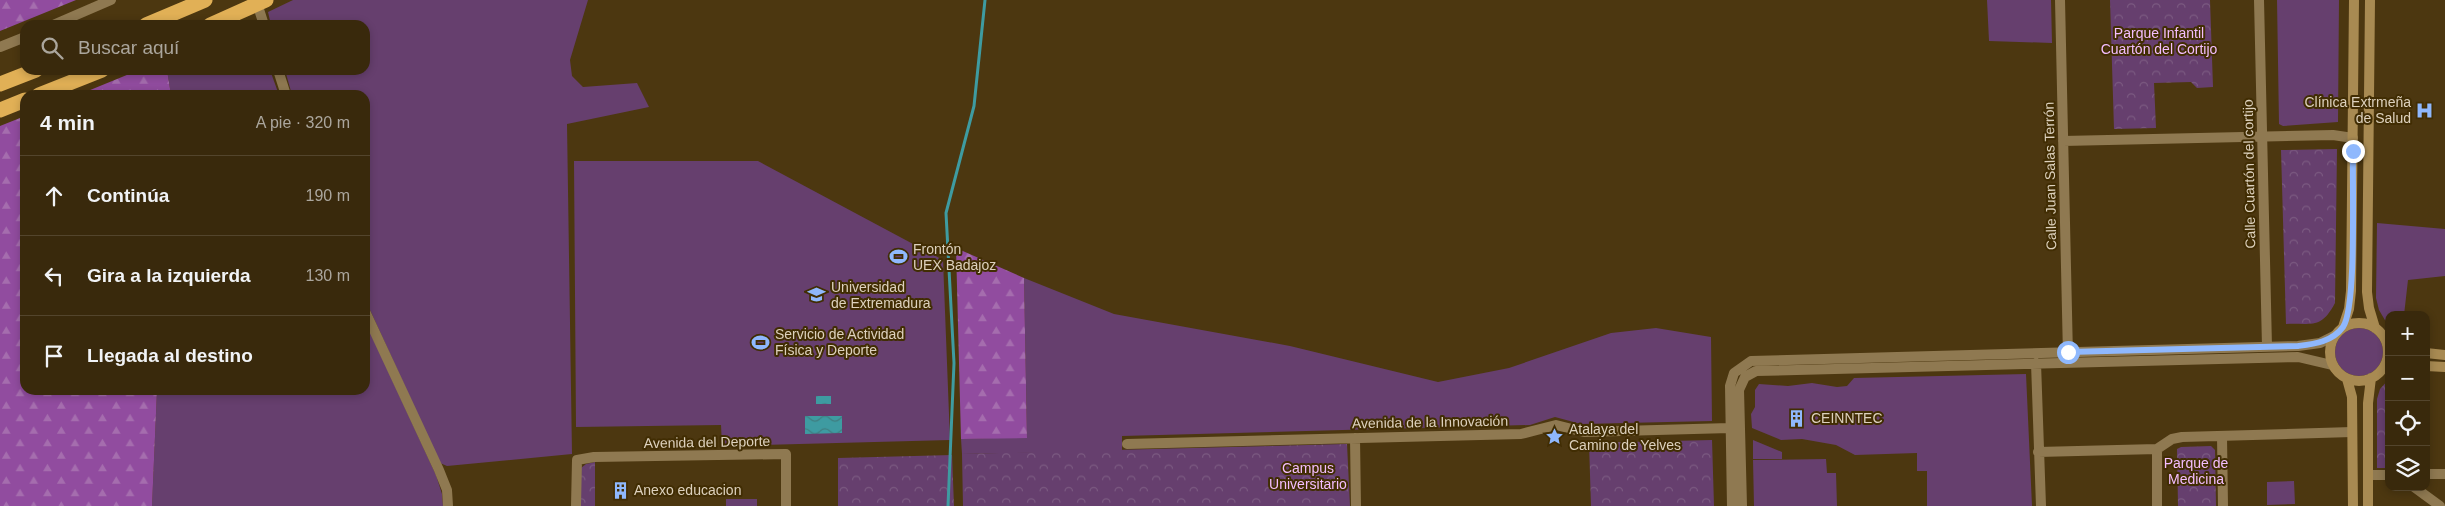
<!DOCTYPE html>
<html lang="es">
<head>
<meta charset="utf-8">
<style>
  :root { --surface:#39290c; --page:#403115; --text:#f1f3f6; --muted:#aba69d; --line:#53452d }
  body { margin:0; font-family:Helvetica,sans-serif; background:var(--page); color:var(--text) }
  .controls { position:absolute; right:15px; bottom:15px; display:grid; overflow:hidden; border-radius:10px; box-shadow:0 2px 8px #0003 }
  .controls button { width:45px; height:45px; display:grid; place-items:center; padding:0; border:0; border-bottom:1px solid var(--line); background:var(--surface); color:var(--text); font:25px sans-serif }
  .stop { position:absolute; width:15px; height:15px; margin:-11px; border:4px solid #8fb8fd; border-radius:50%; background:#fff }
  .stop.end { background:#8fb8fd; border-color:#fff; box-shadow:0 1px 5px #0008 }
  .list { margin:0; padding:0; list-style:none }
  h2 { display:flex; justify-content:space-between; align-items:center; height:65px; margin:0; padding:0 20px; font-size:21px }
  h2 small { font-size:16px; font-weight:400; color:var(--muted) }
  .list li { display:grid; grid-template-columns:32px 1fr auto; gap:15px; align-items:center; box-sizing:border-box; height:80px; padding:0 20px; border-top:1px solid var(--line) }
  .list b { display:block; font-size:19px; white-space:nowrap }
  .list em { font-size:16px; font-style:normal; color:var(--muted) }
  .icon { flex:none; width:28px; height:28px; fill:none; stroke:currentColor; stroke-width:2; stroke-linecap:round; stroke-linejoin:round }
  .map { position:relative; flex:none; width:2445px; height:506px; overflow:hidden }
  .search { position:absolute; background:var(--surface); box-shadow:0 2px 8px #0003; left:20px; top:20px; width:350px; height:55px; display:flex; align-items:center; gap:12px; box-sizing:border-box; padding:0 18px; border-radius:15px; color:var(--muted); font-size:19px }
  .panel { position:absolute; background:var(--surface); box-shadow:0 2px 8px #0003; left:20px; top:90px; width:350px; height:305px; border-radius:15px }
  .map>svg:first-child { display:block }
  .green { fill:#663f6e }
  .forest { fill:url(#forest-firs) }
  .park { fill:url(#park-crowns) }
  .water { fill:url(#water-waves) }
  .lines { fill:none; stroke-linecap:round; stroke-linejoin:round }
  .stream { stroke:#3e9ba1; stroke-width:3 }
  .street { stroke:#8f7951; stroke-width:10 }
  .secondary { stroke:#a88a52; stroke-width:10 }
  .highway { stroke:#e1b056; stroke-width:15 }
  .route { stroke:#8fb8fd; stroke-width:6 }
  .labels { text-anchor:middle; dominant-baseline:central; stroke-width:4; stroke-linejoin:round; paint-order:stroke }
  .park-label { font-size:14px; fill:#f4beff; stroke:#412d03 }
  .poi-label { font-size:14px; fill:#ddd1bd; stroke:#412d03; text-anchor:start }
  .street-label { font-size:14px; fill:#ddd1bd; stroke:#412d03 }
</style>
</head>
<body>
<div class="map">
<svg width="2445" height="506" viewBox="0 0 2445 506">
  <defs>
    <pattern id="forest-firs" width="22" height="20" patternUnits="userSpaceOnUse" patternTransform="scale(1.25)"><rect width="22" height="20" fill="#914c9f"/><path d="M5 1l3.5 6h-7zM16 11l3.5 6h-7z" fill="#a56dae"/></pattern>
    <pattern id="park-crowns" width="20" height="18" patternUnits="userSpaceOnUse" patternTransform="scale(1.25)"><rect width="20" height="18" fill="#663f6e"/><path d="M2 6a3 3 0 1 1 6 0M12 15a3 3 0 1 1 6 0" fill="none" stroke="#7b5a81"/></pattern>
    <pattern id="water-waves" width="16" height="10" patternUnits="userSpaceOnUse" patternTransform="scale(1.25)"><rect width="16" height="10" fill="#3e9ba1"/><path d="M0 5q4-4 8 0t8 0" fill="none" stroke="#3f7f82"/></pattern>
  </defs>
  <rect width="100%" height="100%" fill="#4c3710"/>
  <path class="green" d="M293,0h295l-18,60 2,16 11,11 54,-4 12,24 -82,17 5,330 -125,12 -7,-3 -75,-164v-204h-73l-7,-25h80v-45h-94l-3,-13z
    M1987,0h64l1,43 -63,-2z
    M2277,0h62l-1,122 -55,4 -4,-2z
    M167,70h103l9,25h-108z
    M574,161h184l185,99 7,180 -228,6 -1,-21 -145,2z
    M2377,223l68,6v47l-37,4 -4,35h-15v12l-10,-17 -3,-12z
    M1024,278l90,36 176,32 148,36 71,-14 102,-35 45,-5 55,9 1,84 -131,3 -26,-7 -25,8 -408,11v15l-160,3 -1,-15 66,-2z
    M365,321l71,154 6,19 1,12h-291l5,-116h208z
    M2335 352a24 24 0 1 1 48 0a24 24 0 1 1-48 0Z
    M2026,374l6,132h-105v-35h-10v-18l-62,2 -19,-10 -34,-6 -21,1 -29,-12 -1,-14 4,-7v-17l4,-6 29,2 24,-3 25,4 10,-1 7,-8z
    M1753,440l29,12v7h-29z
    M1826,459l1,14h9l1,33h-83l-1,-46z
    M2294,481l1,23 -28,1v-23z
    M726,499h31v7h-31z"/>
  <path class="forest" d="M0,0h76l-76,31z
    M139,70h28l4,25h-93z
    M25,116v274h132l-5,116h-152v-380z
    M956,248l68,30 3,160 -66,1z"/>
  <path class="park" d="M2110,0h100l3,87 -16,1 -6,-6 -37,1 2,45 -42,1z
    M2337,149l-2,154c-14,26 -22,20 -49,21l-5,-174z
    M2389,379v89h-12v-69l3,-10z
    M1712,440l2,66h-123l-2,-63z
    M1347,444l3,62h-387l-1,-52z
    M2211,446l4,4 1,56h-38l-1,-57 4,-2z
    M952,455l2,51h-116v-48z
    M595,462v44h-15l1,-38 5,-4z"/>
  <path class="water" d="M816,396h15v8h-15z
    M805,416h37v17l-37,1z"/>
  <g class="lines">
    <path class="stream" d="M948,506l6,-143 -8,-150 28,-107 11,-106"/>
    <path class="street" d="M256,0l8,25
      M2060,0l8,356
      M2259,0l8,347
      M53,25l58,-25
      M0,47l25,-10
      M278,70l8,25
      M2063,141l270,-6 20,3
      M365,311l74,159 8,20 1,16
      M2036,363l5,143
      M2222,436l1,70
      M1355,438l1,68
      M1127,444l394,-10 35,-9 28,7 146,-4
      M2157,449v57
      M2038,452l119,-3 15,-10 10,-2 170,-5
      M2426,474h19
      M2368,475h21
      M2414,487l26,19
      M576,506l1,-46 17,-3 192,-3v52
      M1732,506l-2,-120 4,-13 17,-12 547,-15 22,-3 14,-7
      M1742,506l-3,-116 6,-13 11,-6 542,-14 34,8"/>
    <path class="secondary" d="M2370,0l-3,292 2,16 6,20
      M2330 352a29 29 0 1 1 58 0a29 29 0 1 1-58 0Z
      M2343,327l6,-18 2,-18 3,-291
      M2426,353l19,2
      M2426,366l19,1
      M2347,379l5,18 1,109
      M2368,506v-103l3,-25"/>
    <path class="highway" d="M146,25l59,-25
      M210,25l56,-25
      M0,84l36,-14
      M39,95l63,-25
      M0,110l25,-10"/>
  </g>
  <g class="lines">
    <path class="route" d="M2068,352l230,-6c16,-2 34,-4 45,-19 14,-20 9,-145 10,-176"/>
  </g>
  <defs>
    <symbol id="hospital-bare" viewBox="-9 -9 18 18"><path d="M-5-5h3v3.5h4V-5h3V5h-3V1.5h-4V5h-3Z" fill="#8fb8fd" stroke="#412d03" stroke-width="2.5" paint-order="stroke"/></symbol>
    <symbol id="stadium-bare" viewBox="-9 -9 18 18"><path d="M0-5a6.5 5 0 1 0 0 10a6.5 5 0 1 0 0-10ZM-3.5-1.8h7v3.6h-7Z" fill="#8fb8fd" stroke="#412d03" stroke-width="2.5" paint-order="stroke"/></symbol>
    <symbol id="university-bare" viewBox="-9 -9 18 18"><path d="M0-5L7-2L0 1L-7-2ZM-4 1L0 2.5L4 1V4Q0 6-4 4Z" fill="#8fb8fd" stroke="#412d03" stroke-width="2.5" paint-order="stroke"/></symbol>
    <symbol id="building-bare" viewBox="-9 -9 18 18"><path d="M-4-6H4V6H1V3H-1V6H-4ZM-2.5-4.3h1.7v1.8h-1.7ZM.8-4.3h1.7v1.8H.8ZM-2.5-1h1.7V.8h-1.7ZM.8-1h1.7V.8H.8Z" fill="#8fb8fd" stroke="#412d03" stroke-width="2.5" paint-order="stroke"/></symbol>
    <symbol id="sight-bare" viewBox="-9 -9 18 18"><path d="M0-6L1.8-2.2L6-1.7L2.9 1.2L3.7 5.4L0 3.3L-3.7 5.4L-2.9 1.2L-6-1.7L-1.8-2.2Z" fill="#8fb8fd" stroke="#412d03" stroke-width="2.5" paint-order="stroke"/></symbol>
  </defs>
  <g fill-rule="evenodd">
    <use href="#hospital-bare" x="2412" y="98" width="25" height="25"/>
    <use href="#stadium-bare" x="886" y="244" width="25" height="25"/>
    <use href="#university-bare" x="804" y="282" width="25" height="25"/>
    <use href="#stadium-bare" x="748" y="330" width="25" height="25"/>
    <use href="#building-bare" x="1784" y="406" width="25" height="25"/>
    <use href="#sight-bare" x="1542" y="424" width="25" height="25"/>
    <use href="#building-bare" x="608" y="478" width="25" height="25"/>
  </g>
  <g class="labels">
    <g class="park-label">
      <text x="2159" y="33">Parque Infantil<tspan x="2159" dy="16">Cuartón del Cortijo</tspan></text>
      <text x="2196" y="463">Parque de<tspan x="2196" dy="16">Medicina</tspan></text>
      <text x="1308" y="468">Campus<tspan x="1308" dy="16">Universitario</tspan></text>
    </g>
    <g class="poi-label">
      <text x="2411" y="102" text-anchor="end">Clínica Extrmeña<tspan x="2411" dy="16">de Salud</tspan></text>
      <text x="913" y="249">Frontón<tspan x="913" dy="16">UEX Badajoz</tspan></text>
      <text x="831" y="287">Universidad<tspan x="831" dy="16">de Extremadura</tspan></text>
      <text x="775" y="334">Servicio de Actividad<tspan x="775" dy="16">Física y Deporte</tspan></text>
      <text x="1811" y="418">CEINNTEC</text>
      <text x="1569" y="429">Atalaya del<tspan x="1569" dy="16">Camino de Yelves</tspan></text>
      <text x="634" y="490">Anexo educacion</text>
    </g>
    <g class="street-label">
      <text transform="translate(2249 174) rotate(-91)">Calle Cuartón del cortijo</text>
      <text transform="translate(2050 176) rotate(-91)">Calle Juan Salas Terrón</text>
      <text transform="translate(1430 422) rotate(-1)">Avenida de la Innovación</text>
      <text transform="translate(707 442) rotate(-1)">Avenida del Deporte</text>
    </g>
  </g>
</svg>
<div class="controls">
<button>+</button>
<button>−</button>
<button><svg class="icon" aria-label="locate" viewBox="0 0 24 24"><circle cx="12" cy="12" r="6"/><path d="M12 2v4M12 18v4M2 12h4M18 12h4"/></svg></button>
<button><svg class="icon" aria-label="layers" viewBox="0 0 24 24"><path d="M12 4l9 5-9 5-9-5zM3 14l9 5 9-5"/></svg></button>
</div>
<div class="stop" style="left:2068px;top:352px"></div>
<div class="stop end" style="left:2353px;top:151px"></div>
<div class="search"><svg class="icon" aria-label="search" viewBox="0 0 24 24"><circle cx="10" cy="10" r="6"/><path d="M15 15l6 6"/></svg>Buscar aquí</div>
<section class="panel">
<h2>4 min<small>A pie · 320 m</small></h2>
<ul class="list">
<li><svg class="icon" aria-label="ahead" viewBox="0 0 24 24"><path d="M12 20V5M6 11l6-6 6 6"/></svg><div><b>Continúa</b></div><em>190 m</em></li>
<li><svg class="icon" aria-label="left" viewBox="0 0 24 24"><path d="M17 20v-9H6M10 6l-5 5 5 5"/></svg><div><b>Gira a la izquierda</b></div><em>130 m</em></li>
<li><svg class="icon" aria-label="arrive" viewBox="0 0 24 24"><path d="M6 21V4h12l-3 4 3 4H6"/></svg><div><b>Llegada al destino</b></div></li>
</ul>
</section>
</div>
</body>
</html>
